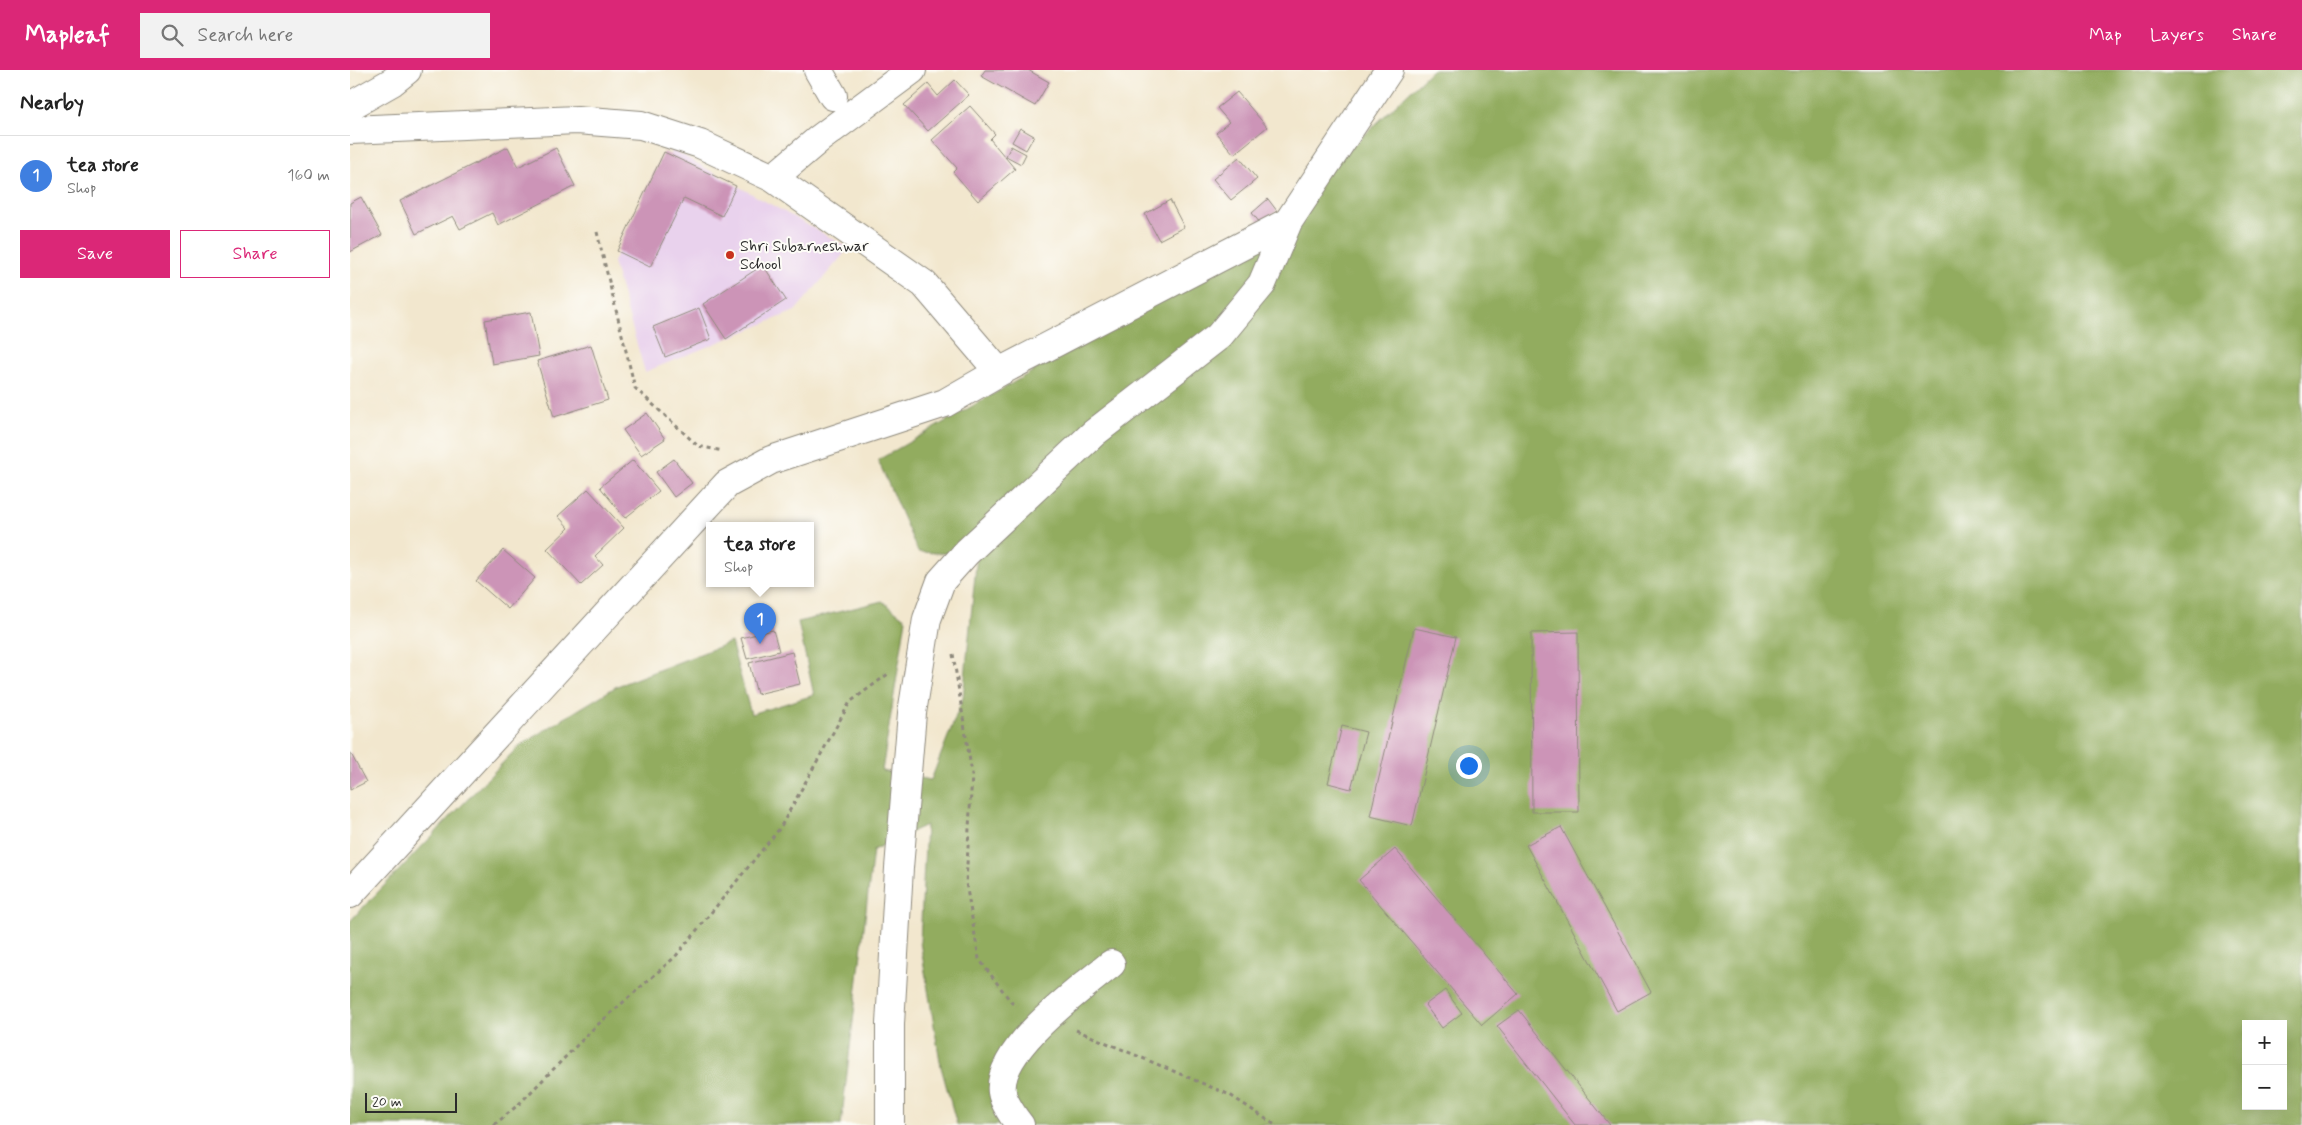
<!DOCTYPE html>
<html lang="en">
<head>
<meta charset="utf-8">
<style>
  :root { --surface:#fff; --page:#f2f2f2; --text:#222; --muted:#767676; --line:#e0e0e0; --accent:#db2777 }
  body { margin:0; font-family:Mynerve,sans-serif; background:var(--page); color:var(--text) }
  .controls { position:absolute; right:15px; bottom:15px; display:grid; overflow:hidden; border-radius:0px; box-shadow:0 5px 20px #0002 }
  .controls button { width:45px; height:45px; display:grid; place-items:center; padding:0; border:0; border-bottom:1px solid var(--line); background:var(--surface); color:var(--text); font:25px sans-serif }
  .scale { position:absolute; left:15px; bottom:12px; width:92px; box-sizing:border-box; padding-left:5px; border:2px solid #2b2b2b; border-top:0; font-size:14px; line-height:18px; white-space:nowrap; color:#2b2b2b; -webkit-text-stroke:4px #fdfcf7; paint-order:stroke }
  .you { position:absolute; left:1118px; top:695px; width:18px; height:18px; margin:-12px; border:4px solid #fff; border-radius:50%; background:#1a73e8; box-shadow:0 0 0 8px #1a73e833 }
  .badge { display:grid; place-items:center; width:32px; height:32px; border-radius:50%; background:var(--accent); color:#fff; font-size:16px; font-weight:700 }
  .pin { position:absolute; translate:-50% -41px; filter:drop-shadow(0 1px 2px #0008) }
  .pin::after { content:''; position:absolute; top:26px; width:18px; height:15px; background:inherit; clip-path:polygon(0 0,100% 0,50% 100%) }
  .popup { position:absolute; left:356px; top:452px; width:108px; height:65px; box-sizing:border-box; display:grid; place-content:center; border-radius:0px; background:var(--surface); filter:drop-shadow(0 1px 4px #0005); font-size:16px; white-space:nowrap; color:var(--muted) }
  .popup b { font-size:19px; color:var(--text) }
  .popup::after { content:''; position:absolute; left:50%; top:100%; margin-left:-10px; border:10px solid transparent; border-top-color:var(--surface) }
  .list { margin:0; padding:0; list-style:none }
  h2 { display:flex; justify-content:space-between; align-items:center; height:65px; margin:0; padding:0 20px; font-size:21px }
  h2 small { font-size:16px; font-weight:400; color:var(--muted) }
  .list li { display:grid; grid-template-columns:32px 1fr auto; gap:15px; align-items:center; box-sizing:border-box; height:80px; padding:0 20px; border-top:1px solid var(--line) }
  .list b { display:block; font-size:19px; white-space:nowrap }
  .list p { margin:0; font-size:16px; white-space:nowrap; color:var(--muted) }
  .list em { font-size:16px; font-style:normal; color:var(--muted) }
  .actions { display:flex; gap:10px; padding:15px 20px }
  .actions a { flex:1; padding:11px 0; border:1px solid var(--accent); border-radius:0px; text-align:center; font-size:18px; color:var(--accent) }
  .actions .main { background:var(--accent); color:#fff }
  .icon { flex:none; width:28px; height:28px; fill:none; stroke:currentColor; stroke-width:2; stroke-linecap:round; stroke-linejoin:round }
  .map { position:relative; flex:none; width:1952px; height:1055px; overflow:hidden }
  header { display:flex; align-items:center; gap:30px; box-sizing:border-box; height:70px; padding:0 25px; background:var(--accent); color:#fff }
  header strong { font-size:24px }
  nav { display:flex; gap:28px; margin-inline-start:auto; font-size:18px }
  .search { width:350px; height:45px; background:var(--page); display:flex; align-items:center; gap:12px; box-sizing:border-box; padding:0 18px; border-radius:0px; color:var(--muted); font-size:19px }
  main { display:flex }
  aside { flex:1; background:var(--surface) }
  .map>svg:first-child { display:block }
  .built { fill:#e9d2ed }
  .forest { fill:#92ac5e; stroke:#5e6c44; fill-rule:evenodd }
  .building { fill:#cc94b7 }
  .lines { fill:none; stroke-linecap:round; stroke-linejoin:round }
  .minor-casing { stroke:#8e897c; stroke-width:30 }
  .path { stroke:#8e897c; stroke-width:3; stroke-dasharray:4 4; stroke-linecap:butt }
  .minor { stroke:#fff; stroke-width:28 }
  .poi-dot { fill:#c8321e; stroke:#fdfcf7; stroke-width:2 }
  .labels { text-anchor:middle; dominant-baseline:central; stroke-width:4; stroke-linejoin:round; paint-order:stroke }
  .poi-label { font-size:16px; fill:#2b2b2b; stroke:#fdfcf7; text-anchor:start }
</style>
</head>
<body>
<header>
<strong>Mapleaf</strong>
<div class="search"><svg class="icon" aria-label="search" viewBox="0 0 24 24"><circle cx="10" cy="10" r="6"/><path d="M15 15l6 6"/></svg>Search here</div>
<nav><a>Map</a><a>Layers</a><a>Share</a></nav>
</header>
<main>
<aside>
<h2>Nearby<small></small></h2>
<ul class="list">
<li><span class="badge" style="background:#3f7fe0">1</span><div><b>tea store</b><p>Shop</p></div><em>160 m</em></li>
</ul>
<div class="actions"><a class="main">Save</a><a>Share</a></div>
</aside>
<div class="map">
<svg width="1952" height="1055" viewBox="0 0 1952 1055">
  <rect width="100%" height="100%" fill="#fdfcf7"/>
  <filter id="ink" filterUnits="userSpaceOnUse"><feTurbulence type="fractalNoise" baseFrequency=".02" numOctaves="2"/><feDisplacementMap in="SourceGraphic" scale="10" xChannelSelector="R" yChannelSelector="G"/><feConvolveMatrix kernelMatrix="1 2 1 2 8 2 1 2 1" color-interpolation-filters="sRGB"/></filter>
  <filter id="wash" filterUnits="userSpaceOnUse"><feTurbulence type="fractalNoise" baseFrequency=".0096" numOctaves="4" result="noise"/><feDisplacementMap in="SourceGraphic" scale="20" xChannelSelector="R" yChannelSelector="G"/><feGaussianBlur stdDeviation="1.12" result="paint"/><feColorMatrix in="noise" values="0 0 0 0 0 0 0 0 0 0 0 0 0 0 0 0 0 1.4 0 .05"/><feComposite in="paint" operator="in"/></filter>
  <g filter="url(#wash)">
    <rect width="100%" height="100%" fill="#f2e7ce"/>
    <path class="built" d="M323,80l176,98 -54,63 -150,61 -32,-110z"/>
    <path class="forest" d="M1082,0h870v1055h-1345l-16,-58 -21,-125 6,-117 -53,25 -32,275h-491v-204l169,-175 98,-60 114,-44 20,72 63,-19 -16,-73 84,-21 24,18 -24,152 49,9 32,-82 14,-143 -59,-3 -40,-92 367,-210zM1896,954h37v82h-37z"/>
    <g id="blocks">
      <path class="building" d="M635,0h43l21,12 -14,24 -54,-30z
        M605,10l14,15 -41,36 -24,-26 24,-21 10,12z
        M887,22l30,35 -33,27 -18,-21 13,-11 -12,-14z
        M620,36l25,28 -5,5 25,30 -37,32 -25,-29 4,-4 -25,-28z
        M670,58l14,8 -8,14 -14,-8z
        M661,76l15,8 -5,10 -15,-8z
        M158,77l10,20 38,-19 19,38 -77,39 -6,-12 -32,16 -7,-13 -37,18 -16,-33z
        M314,82l72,34 -14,30 -38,-18 -34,69 -33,-16z
        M889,87l18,22 -26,21 -18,-21z
        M11,127l21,38 -32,17v-49z
        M918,129l9,12 -17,12 -8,-10z
        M820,130l14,27 -25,13 -14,-26z
        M413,195l23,35 -60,39 -23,-35z
        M349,238l12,31 -46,18 -12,-30z
        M181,242l8,44 -47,8 -7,-44z
        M241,275l17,55 -54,17 -17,-56z
        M297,343l18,26 -24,16 -18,-25z
        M324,389l18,24 -18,14 -18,-25z
        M283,390l26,31 -34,27 -25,-31z
        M238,419l36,39 -29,28 8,9 -22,20 -34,-36 22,-21 -11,-12z
        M153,480l32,28 -27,31 -32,-28z
        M1064,558l42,9 -44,189 -42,-10z
        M423,560l6,21 -32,8 -6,-21z
        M1228,562l1,180h-47l-1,-179z
        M442,582l8,32 -43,10 -8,-31z
        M992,656l24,6 -15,57 -23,-6z
        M0,682l16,30 -16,8z
        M1211,757l90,165 -34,19 -91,-166z
        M1045,779l123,145 -36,31 -123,-145z
        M1095,920l17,23 -20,15 -17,-23z
        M1169,940l91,115h-35l-78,-99z"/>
    </g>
  </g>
  <g filter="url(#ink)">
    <use href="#blocks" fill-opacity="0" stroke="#8e897c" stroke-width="1"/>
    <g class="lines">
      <defs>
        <path id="minor" d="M468,0l15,26
          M0,36l42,-24 15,-12
          M0,60l227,-10 64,5 59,19 73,34 151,106 75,88 289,-150
          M423,108l46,-39 93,-69
          M0,824l377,-410 44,-24 174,-57 54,-31
          M540,1055v-101l9,-156 13,-155 15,-94 14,-38 26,-29 127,-119 125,-97 43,-52 26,-62 101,-152
          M670,1055c-6,-7 -17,-24 -18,-33 -6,-43 80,-104 109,-128"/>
      </defs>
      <use href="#minor" class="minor-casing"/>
      <path class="path" d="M247,162l38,156 63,58 25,5
        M603,584l19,120 -6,109 13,76 33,44 5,2
        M726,960l154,65 45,30
        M144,1055l25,-21 76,-77 80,-70 105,-129 70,-126 38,-28"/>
      <use href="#minor" class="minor"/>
    </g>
  </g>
  <circle class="poi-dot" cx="380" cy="185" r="5"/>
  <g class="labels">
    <g class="poi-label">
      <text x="390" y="176">Shri Subarneshwar<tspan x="390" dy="18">School</tspan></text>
    </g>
  </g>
</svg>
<div class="controls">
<button>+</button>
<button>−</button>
</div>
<div class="scale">20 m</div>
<div class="you"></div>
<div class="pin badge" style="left:410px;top:574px;background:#3f7fe0">1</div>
<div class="popup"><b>tea store</b>Shop</div>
</div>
</main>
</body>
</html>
